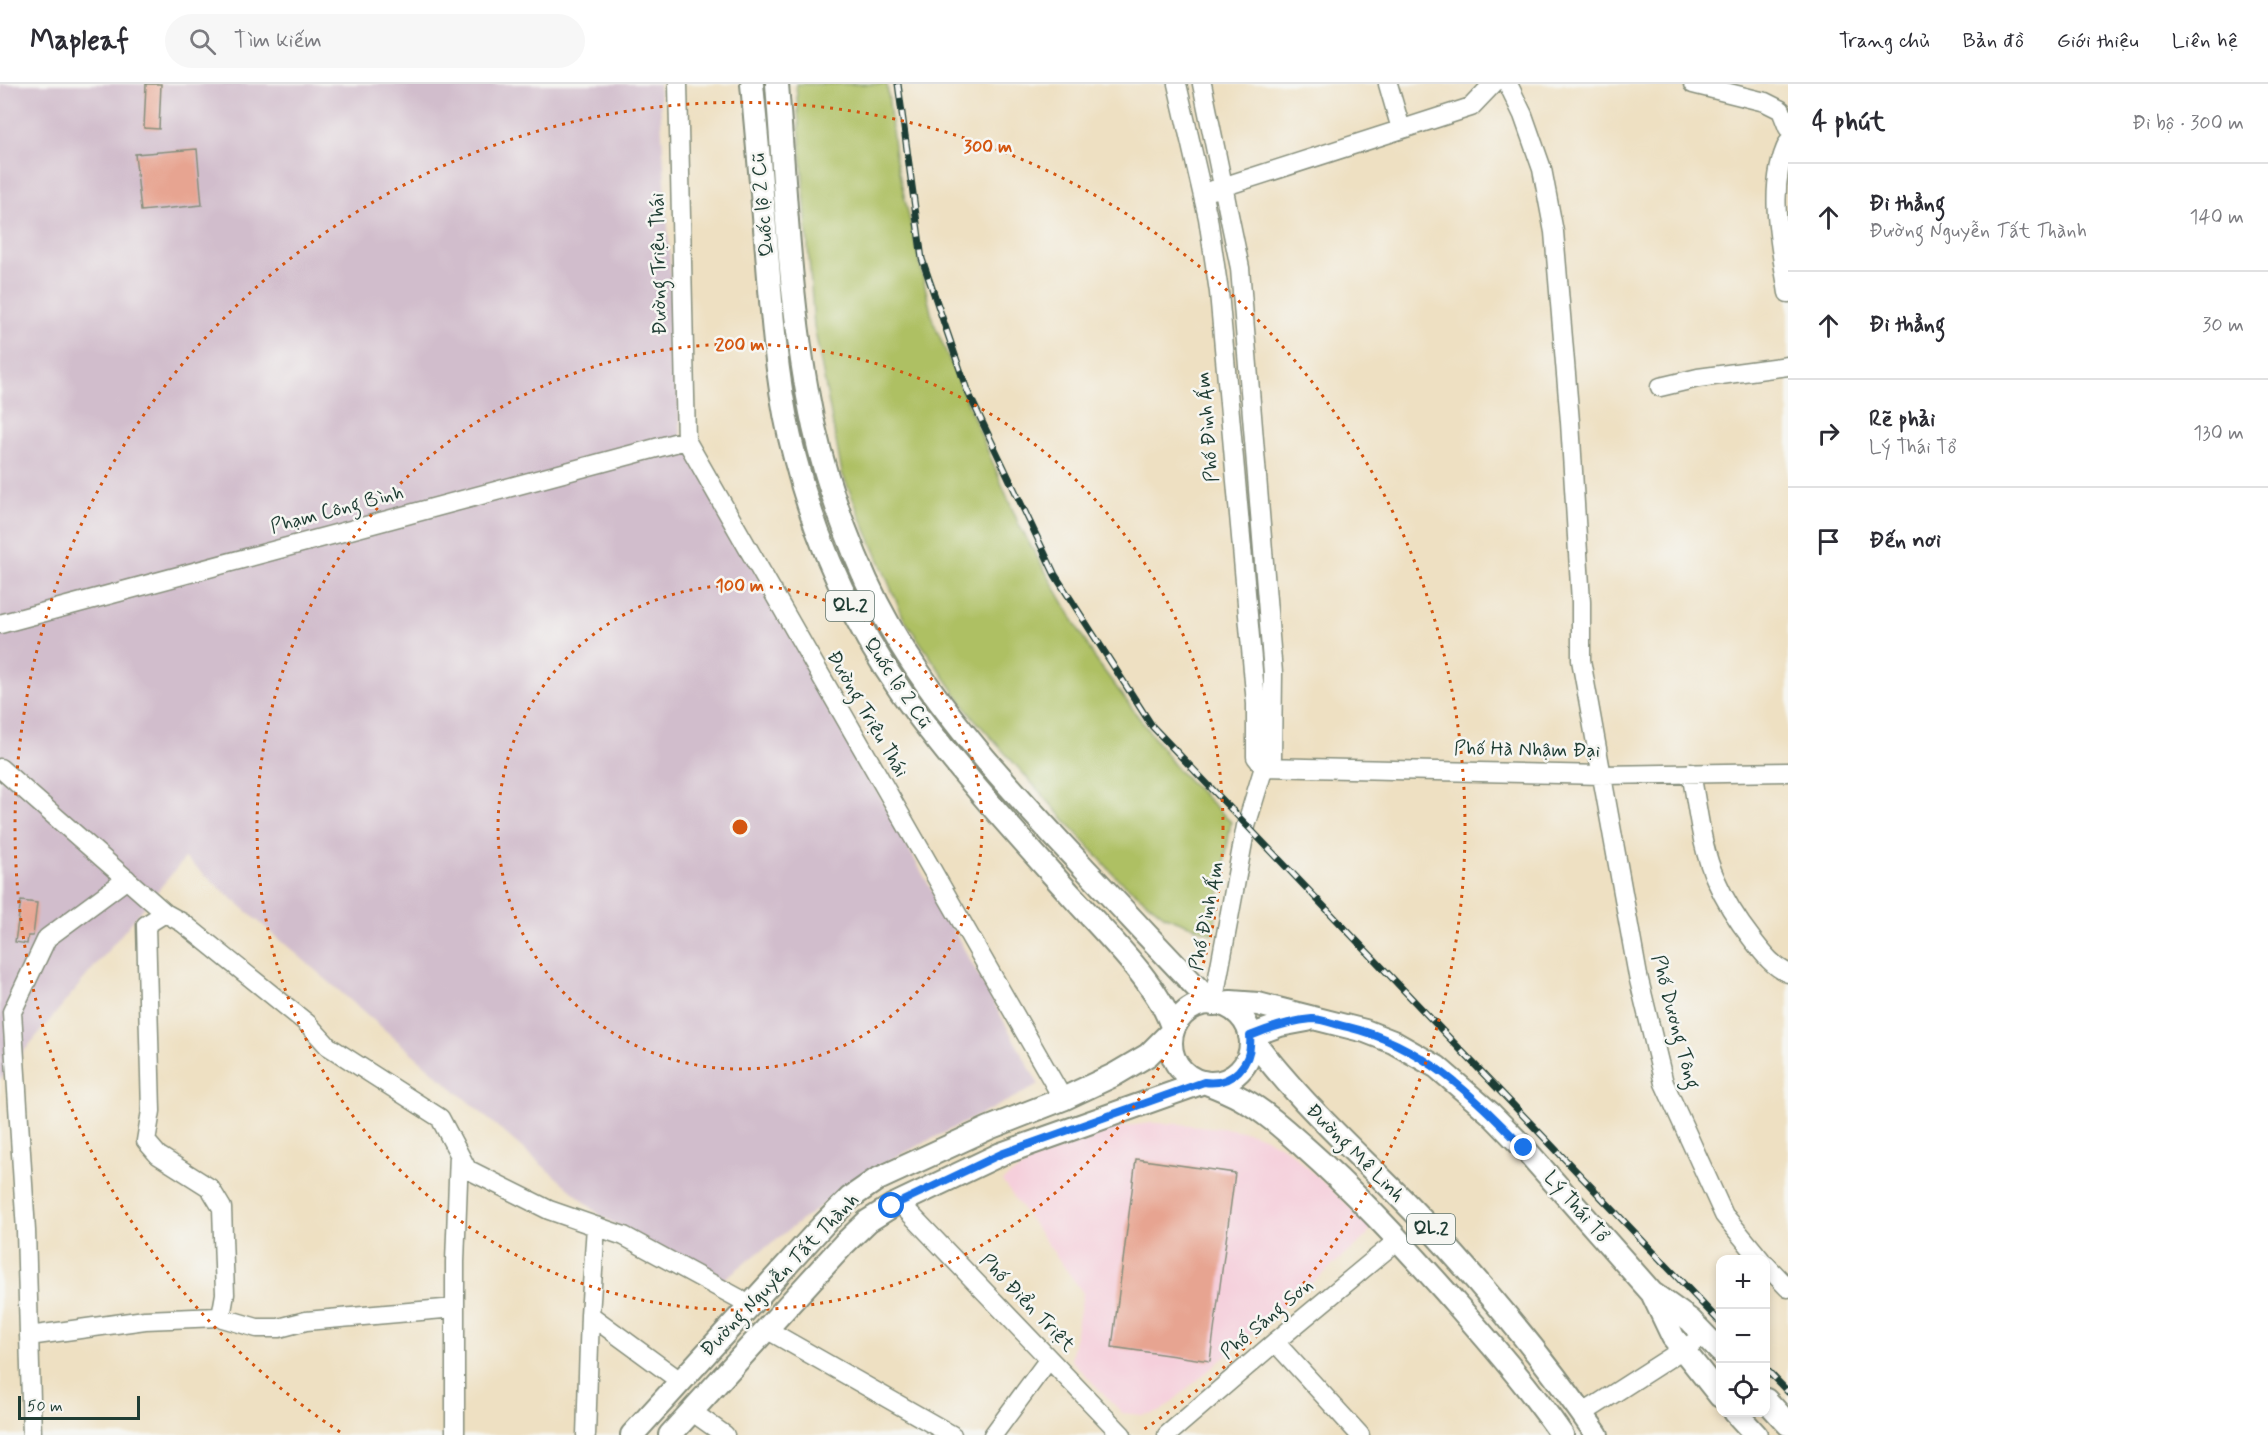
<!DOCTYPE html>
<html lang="vi">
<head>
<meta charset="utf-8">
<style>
  :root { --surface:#fff; --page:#f7f7f7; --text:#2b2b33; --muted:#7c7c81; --line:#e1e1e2 }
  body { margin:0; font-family:Mynerve,sans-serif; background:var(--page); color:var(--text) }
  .controls { position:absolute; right:18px; bottom:18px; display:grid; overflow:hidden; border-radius:12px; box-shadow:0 3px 9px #0003 }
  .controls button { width:54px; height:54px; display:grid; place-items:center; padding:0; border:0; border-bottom:2px solid var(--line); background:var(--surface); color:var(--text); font:30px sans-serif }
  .scale { position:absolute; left:18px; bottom:15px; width:122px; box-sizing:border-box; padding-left:6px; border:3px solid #1f3d34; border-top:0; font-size:16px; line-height:21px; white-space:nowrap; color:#1f3d34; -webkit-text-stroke:4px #f6f6f2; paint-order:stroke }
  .stop { position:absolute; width:18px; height:18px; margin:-14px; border:4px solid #1a73e8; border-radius:50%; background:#fff }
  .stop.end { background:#1a73e8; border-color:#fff; box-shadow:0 2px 6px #0008 }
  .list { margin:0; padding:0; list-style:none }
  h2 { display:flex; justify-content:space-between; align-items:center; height:78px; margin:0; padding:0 24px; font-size:26px }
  h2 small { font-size:20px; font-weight:400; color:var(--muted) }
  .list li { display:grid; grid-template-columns:39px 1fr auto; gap:18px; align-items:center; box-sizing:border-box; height:108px; padding:0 24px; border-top:2px solid var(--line) }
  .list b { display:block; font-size:22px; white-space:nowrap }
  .list p { margin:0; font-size:20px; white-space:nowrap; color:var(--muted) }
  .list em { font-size:20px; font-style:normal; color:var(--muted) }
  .icon { flex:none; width:33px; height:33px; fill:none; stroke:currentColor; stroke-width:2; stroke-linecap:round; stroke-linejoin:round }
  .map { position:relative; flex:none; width:1788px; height:1351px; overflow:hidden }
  header { display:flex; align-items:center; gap:36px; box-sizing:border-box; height:84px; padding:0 30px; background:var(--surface); border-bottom:2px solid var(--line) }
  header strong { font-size:28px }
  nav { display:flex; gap:33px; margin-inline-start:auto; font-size:21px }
  .search { width:420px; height:54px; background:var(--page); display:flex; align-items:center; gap:15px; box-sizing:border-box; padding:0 21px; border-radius:33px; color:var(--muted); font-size:22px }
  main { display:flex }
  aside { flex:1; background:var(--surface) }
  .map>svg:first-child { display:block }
  .built { fill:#f5cfdb }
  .industrial { fill:#d1bdcc }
  .green { fill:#aec063; stroke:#667e4c; stroke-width:1.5 }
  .building { fill:#e7a491 }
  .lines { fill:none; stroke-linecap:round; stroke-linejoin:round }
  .minor-casing { stroke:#868e7b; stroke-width:21 }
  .major-casing { stroke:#868e7b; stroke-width:26 }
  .minor { stroke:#fff; stroke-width:18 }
  .major { stroke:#fff; stroke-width:22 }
  .rail-casing { stroke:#1f3d34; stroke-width:7 }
  .rail { stroke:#f6f6f2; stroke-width:4.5; stroke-dasharray:14; stroke-linecap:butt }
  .route { stroke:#1a73e8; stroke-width:8 }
  .ring { fill:none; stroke:#d45610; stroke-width:3; stroke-dasharray:3 6 }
  .labels { text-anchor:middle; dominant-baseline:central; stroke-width:5; stroke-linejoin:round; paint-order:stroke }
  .shield { fill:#f6f6f2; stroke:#60746d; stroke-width:1.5 }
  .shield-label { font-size:18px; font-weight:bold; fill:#1f3d34 }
  .street-label { font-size:20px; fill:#1f3d34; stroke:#f6f6f2 }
  .centre { fill:#d45610; stroke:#f6f6f2; stroke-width:3 }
  .ring-label { font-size:18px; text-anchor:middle; font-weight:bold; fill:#d45610; stroke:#f6f6f2; stroke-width:5; stroke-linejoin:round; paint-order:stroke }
</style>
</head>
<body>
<header>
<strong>Mapleaf</strong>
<div class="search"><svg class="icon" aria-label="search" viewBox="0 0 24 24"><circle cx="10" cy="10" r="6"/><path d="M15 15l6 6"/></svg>Tìm kiếm</div>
<nav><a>Trang chủ</a><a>Bản đồ</a><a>Giới thiệu</a><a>Liên hệ</a></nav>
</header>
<main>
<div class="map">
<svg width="1788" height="1351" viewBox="0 0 1788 1351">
  <rect width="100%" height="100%" fill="#f6f6f2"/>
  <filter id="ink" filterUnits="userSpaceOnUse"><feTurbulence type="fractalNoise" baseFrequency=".0167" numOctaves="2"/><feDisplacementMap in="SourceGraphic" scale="12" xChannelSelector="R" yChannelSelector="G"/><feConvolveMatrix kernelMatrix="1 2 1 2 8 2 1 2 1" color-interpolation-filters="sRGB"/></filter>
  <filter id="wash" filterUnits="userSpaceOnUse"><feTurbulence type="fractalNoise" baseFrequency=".008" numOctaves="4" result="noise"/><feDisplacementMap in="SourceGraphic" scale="24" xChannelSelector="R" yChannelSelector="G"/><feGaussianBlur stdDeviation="1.35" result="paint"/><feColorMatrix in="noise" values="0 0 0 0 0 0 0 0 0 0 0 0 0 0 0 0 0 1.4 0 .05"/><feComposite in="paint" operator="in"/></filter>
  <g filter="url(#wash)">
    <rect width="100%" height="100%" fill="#eee0c2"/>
    <path class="built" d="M1152,1039l28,1 51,5 22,4 20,8 18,11 80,75 -4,9 -207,176 -18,3 -20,-2 -51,-53 12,-67 -81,-112 30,-20 85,-34z"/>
    <path class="industrial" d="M0,0h659l22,352 358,649 -175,88 -144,109 -119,-66 -416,-358 -185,222z"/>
    <path class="green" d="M796,0h91l8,72 38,165 86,204 77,135 82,110 53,52 -18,112 -48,-18 -48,-38 -147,-164 -66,-95 -62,-146 -28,-147z"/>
    <g id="blocks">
      <path class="building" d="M146,0h15l-2,45 -15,-1z
        M197,65l5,56 -61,6 -6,-57z
        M21,817l16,2 -4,33h-5l-1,8 -12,-2z
        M1136,1075l99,14 -25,188 -98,-14z"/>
    </g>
  </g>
  <g filter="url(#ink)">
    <use href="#blocks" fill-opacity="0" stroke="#868e7b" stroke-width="1.5"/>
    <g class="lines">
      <defs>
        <path id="minor" d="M678,0l8,356 377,659
          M1177,0l31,134 11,74 37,412v53l8,10
          M1202,0l38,184 33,405 -1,84 -8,10 -18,59 -33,178
          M1388,0l13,45
          M1508,0l15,31 19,54 12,63 16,190 11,180v58l57,316 26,107 60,132 37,45
          M1693,0l72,18 16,8 7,18
          M1788,59c-22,44 -7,103 0,150
          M1213,106l258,-83 22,-23
          M1660,303l38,-9 90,-12
          M0,540l686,-184
          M1264,683l338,8 186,-3
          M0,684l165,145
          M1691,689c7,35 10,75 25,107 9,21 22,41 36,59 11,14 20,27 36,34
          M899,1118l223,233
          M1766,1181l22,23
          M590,1231l6,-89
          M219,1233l3,-6 3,-17 -3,-86 -12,-20 -52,-33 -12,-14 5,-30 -5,-186 19,-12 18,10 125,101 20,22 112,72 27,51 82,41 75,26 114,62 11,8
          M766,1245l186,106
          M29,1252l116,-16 74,-3 38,11h22l27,-7 149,-13
          M1275,1258l85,93
          M691,1327l34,24
          M1582,1330l123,-79
          M32,1351l-6,-204 -14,-219 35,-74 80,-59
          M455,1351v-173l4,-108
          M586,1351l4,-120 90,66
          M993,1351l56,-76
          M1167,1351l108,-93 123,-102"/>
        <path id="major" d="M777,0c9,114 13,231 37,343 14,63 43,142 75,198 52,91 125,168 196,244 43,45 84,91 128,135l18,-2 27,2 107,27 28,11 44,25 53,46 34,35 128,145 38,27 30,31
          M1171 959a40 40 0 1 1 80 0a40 40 0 1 1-80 0Z
          M1307,936l-27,5 -30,11c51,70 116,124 174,186 62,67 122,138 173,213
          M1653,1211l20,42 47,59
          M1766,1316l22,24
          M1735,1328l21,23
          M632,1351l192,-211 26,-26 26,-18 113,-52 74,-29 51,-24 34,-20 25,-25c-12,-44 -72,-101 -103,-136 -51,-57 -104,-115 -150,-176 -59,-78 -101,-165 -125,-260 -16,-59 -21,-120 -26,-181 -5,-64 -11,-129 -17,-193
          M670,1351l174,-191 24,-23 24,-15 109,-52 203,-72c13,5 26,10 38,17 22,12 42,30 61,47 51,45 96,94 141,144 41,47 83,94 118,145"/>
      </defs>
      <use href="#minor" class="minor-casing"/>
      <use href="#major" class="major-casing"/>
      <use href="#minor" class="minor"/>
      <use href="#major" class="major"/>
      <defs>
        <path id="rail" d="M898,0l24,175 45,131 88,185 97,151 568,596
          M1766,1285l22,23"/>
      </defs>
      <use href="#rail" class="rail-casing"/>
      <use href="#rail" class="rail"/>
    </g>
  </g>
  <g class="lines" filter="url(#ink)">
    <path class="route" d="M892,1122l109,-52 203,-72c28,4 49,-18 46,-46 19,-8 41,-15 62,-17 11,0 25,6 36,8 75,18 123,67 176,121"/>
  </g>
  <g class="ring">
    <circle cx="740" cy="743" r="242"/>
    <circle cx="740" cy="743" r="483"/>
    <path d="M340 1348A725 725 0 1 1 1140 1348"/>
  </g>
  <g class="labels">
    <g class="shield">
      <rect x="826" y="507" width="48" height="30" rx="4.5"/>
      <rect x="1407" y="1130" width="48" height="30" rx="4.5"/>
    </g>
    <g class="shield-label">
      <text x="850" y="522">QL.2</text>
      <text x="1431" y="1145">QL.2</text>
    </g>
    <g class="street-label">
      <text transform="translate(763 121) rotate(-95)">Quốc lộ 2 Cũ</text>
      <text transform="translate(659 180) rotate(-91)">Đường Triệu Thái</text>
      <text transform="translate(1208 343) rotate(-95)">Phố Đình Ấm</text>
      <text transform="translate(337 426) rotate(-15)">Phạm Công Bình</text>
      <text transform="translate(897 599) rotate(56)">Quốc lộ 2 Cũ</text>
      <text transform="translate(867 630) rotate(60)">Đường Triệu Thái</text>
      <text transform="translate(1527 666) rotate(1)">Phố Hà Nhậm Đại</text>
      <text transform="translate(1207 832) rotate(-79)">Phố Đình Ấm</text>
      <text transform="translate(1675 938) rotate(75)">Phố Dương Tông</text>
      <text transform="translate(1355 1069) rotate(45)">Đường Mê Linh</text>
      <text transform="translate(1576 1123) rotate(49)">Lý Thái Tổ</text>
      <text transform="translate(780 1191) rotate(-46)">Đường Nguyễn Tất Thành</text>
      <text transform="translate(1027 1219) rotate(46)">Phố Điển Triệt</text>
      <text transform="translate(1267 1235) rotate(-40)">Phố Sáng Sơn</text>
    </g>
  </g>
  <circle cx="740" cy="743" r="9" class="centre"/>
  <g class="ring-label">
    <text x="988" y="68">300 m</text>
    <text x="740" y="266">200 m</text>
    <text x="740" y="507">100 m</text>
  </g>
</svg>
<div class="controls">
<button>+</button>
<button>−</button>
<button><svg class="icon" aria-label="locate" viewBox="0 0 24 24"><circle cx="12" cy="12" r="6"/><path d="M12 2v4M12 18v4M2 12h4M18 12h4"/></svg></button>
</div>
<div class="scale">50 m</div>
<div class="stop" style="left:892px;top:1122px"></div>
<div class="stop end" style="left:1524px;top:1064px"></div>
</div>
<aside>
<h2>4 phút<small>Đi bộ · 300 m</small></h2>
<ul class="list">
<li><svg class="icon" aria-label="ahead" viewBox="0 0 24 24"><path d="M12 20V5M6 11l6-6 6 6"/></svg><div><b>Đi thẳng</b><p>Đường Nguyễn Tất Thành</p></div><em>140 m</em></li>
<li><svg class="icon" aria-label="ahead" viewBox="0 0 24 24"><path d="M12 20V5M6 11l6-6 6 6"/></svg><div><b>Đi thẳng</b></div><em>30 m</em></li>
<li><svg class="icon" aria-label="right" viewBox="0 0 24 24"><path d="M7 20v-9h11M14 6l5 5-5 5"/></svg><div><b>Rẽ phải</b><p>Lý Thái Tổ</p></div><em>130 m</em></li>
<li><svg class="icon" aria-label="arrive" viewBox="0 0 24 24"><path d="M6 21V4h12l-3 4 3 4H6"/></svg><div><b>Đến nơi</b></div></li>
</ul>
</aside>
</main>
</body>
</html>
